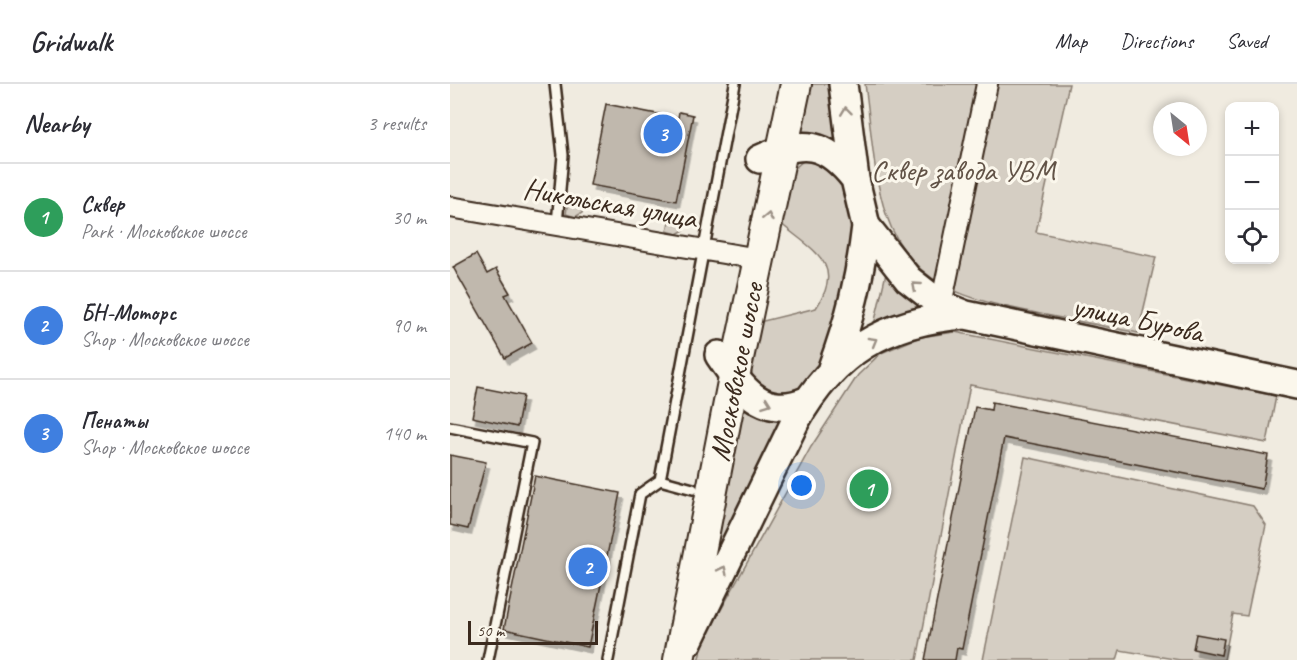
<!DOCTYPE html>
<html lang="en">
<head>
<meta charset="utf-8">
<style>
  :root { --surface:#fff; --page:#f2f2f3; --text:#2b2b33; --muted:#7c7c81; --line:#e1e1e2; --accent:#111827 }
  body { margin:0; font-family:Caveat,sans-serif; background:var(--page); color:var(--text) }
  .controls { position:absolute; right:18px; top:18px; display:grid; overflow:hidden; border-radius:12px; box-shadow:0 3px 9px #0003 }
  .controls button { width:54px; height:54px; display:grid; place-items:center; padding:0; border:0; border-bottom:2px solid var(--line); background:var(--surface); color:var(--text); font:30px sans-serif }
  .compass { position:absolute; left:703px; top:18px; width:54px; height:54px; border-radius:50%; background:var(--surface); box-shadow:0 3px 9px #0003; rotate:150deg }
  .scale { position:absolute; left:18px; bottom:15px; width:130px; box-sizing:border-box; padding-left:6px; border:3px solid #3b2a1e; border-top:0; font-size:16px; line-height:21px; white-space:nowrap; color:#3b2a1e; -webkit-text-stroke:4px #fbf7ec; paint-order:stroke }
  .you { position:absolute; left:352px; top:402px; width:21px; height:21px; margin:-15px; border:4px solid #fff; border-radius:50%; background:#1a73e8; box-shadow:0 0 0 9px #1a73e833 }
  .badge { display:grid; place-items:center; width:39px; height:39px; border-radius:50%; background:var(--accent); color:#fff; font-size:20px; font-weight:700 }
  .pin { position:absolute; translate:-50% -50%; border:3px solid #fff; box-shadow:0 2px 6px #0006 }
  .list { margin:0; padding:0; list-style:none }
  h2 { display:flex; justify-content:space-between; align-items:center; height:78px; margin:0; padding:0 24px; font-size:26px }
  h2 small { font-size:20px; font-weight:400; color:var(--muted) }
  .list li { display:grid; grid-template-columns:39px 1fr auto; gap:18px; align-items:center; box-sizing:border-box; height:108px; padding:0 24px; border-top:2px solid var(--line) }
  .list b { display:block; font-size:22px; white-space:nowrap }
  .list p { margin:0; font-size:20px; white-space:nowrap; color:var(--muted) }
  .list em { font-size:20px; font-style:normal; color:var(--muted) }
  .icon { flex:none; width:33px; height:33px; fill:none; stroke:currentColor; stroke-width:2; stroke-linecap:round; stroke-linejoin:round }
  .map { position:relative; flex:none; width:847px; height:576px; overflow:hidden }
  header { display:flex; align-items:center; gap:36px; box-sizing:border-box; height:84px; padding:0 30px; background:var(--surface); border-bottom:2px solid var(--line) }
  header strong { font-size:28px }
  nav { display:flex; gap:33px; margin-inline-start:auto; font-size:21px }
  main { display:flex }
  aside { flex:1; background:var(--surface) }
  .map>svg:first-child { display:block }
  .green { fill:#d5cec3; stroke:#887c70; stroke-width:1.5 }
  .building { fill:#c0b8ad; stroke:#3b2a1e; stroke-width:1.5; filter:url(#shadow) }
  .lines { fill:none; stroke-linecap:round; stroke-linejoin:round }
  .service-casing { stroke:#3b2a1e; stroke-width:14 }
  .minor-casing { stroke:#3b2a1e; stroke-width:24 }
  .secondary-casing { stroke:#3b2a1e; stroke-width:32 }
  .primary-casing { stroke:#3b2a1e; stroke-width:34 }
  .service { stroke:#fbf7ec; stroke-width:9 }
  .minor { stroke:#fbf7ec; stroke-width:20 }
  .secondary { stroke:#fbf7ec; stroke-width:27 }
  .primary { stroke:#fbf7ec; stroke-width:30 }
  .oneway { stroke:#9b9085 }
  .labels { text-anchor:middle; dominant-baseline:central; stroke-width:6; stroke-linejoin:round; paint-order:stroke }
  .park-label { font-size:30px; fill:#625347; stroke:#fbf7ec }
  .street-label { font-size:30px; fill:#3b2a1e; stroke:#fbf7ec }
</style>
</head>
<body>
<header>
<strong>Gridwalk</strong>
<nav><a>Map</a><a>Directions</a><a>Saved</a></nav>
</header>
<main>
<aside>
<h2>Nearby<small>3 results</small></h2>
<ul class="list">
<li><span class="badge" style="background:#2e9e5b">1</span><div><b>Сквер</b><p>Park · Московское шоссе</p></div><em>30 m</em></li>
<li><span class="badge" style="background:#3f7fe0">2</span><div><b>БН-Моторс</b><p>Shop · Московское шоссе</p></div><em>90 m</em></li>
<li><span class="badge" style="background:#3f7fe0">3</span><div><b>Пенаты</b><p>Shop · Московское шоссе</p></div><em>140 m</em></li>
</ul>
</aside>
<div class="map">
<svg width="847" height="576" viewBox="0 0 847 576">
  <defs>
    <filter id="shadow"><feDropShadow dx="3.5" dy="6" stdDeviation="0" flood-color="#0004"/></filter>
  </defs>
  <rect width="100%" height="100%" fill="#f0ebe0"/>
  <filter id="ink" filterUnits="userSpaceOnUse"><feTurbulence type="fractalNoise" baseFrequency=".0167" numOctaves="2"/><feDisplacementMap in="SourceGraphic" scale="12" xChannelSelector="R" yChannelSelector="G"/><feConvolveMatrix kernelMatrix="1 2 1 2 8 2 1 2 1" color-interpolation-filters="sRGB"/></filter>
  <g filter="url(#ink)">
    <path class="green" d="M357,0h28l11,72c-20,-18 -25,-23 -52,-19z
      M415,0h204l-33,148 120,25 -18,76c-34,-7 -68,-13 -102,-20 -68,-14 -125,-25 -150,-99 -13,-37 -15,-90 -21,-130z
      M372,76c5,5 13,9 18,14 27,35 6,100 -3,138 -4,16 -6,38 -14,53 -16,27 -60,46 -72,6 -4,-12 6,-36 8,-49l57,-14c31,-45 -5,-58 -37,-86l10,-49 14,-12z
      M118,116l15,3 -1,10 -7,4 -9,-3z
      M220,133l15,3 -1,10 -7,4 -10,-3z
      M437,185l39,40 -53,20z
      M505,248l321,64 -9,47 -297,-58 -53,275h-219l8,-23 105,-190 47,-72 23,-22 39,-16z
      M289,313l48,22 -86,176z
      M575,373l228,49 13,19 -19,91 -14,-2 -9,46h-44l-60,-10 -3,10h-134z"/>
    <path class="building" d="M156,20l72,14 1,-6 14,3 -17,86 -86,-16z
      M26,170l11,20 9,-5 14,24 -5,2 27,48 -27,15 -52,-91z
      M28,303l45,9 -6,31 -45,-10z
      M542,318l276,53 -6,34 -258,-51 -42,211 -5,-1 -2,12h-30l50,-253 16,3z
      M0,371l36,7 -18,67 -18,-4z
      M85,392l85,17 -32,154 -84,-18z
      M746,550l28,5 -3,16 -28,-6z"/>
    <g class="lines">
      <defs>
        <path id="service" d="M105,0l8,71 -6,69
          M0,343l82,16 -44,217
          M210,396l33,9
          M158,576l32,-166 20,-14 75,-396"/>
        <path id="minor" d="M0,123l309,52
          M491,221l46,-221"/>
        <path id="secondary" d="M393,0l12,95 11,47 42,53 33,26 25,10 331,70
          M310,75c43,-20 65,-18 95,20
          M269,271c23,34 44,65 89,45
          M382,284c18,-49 28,-90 34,-142
          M238,558l107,-220c39,-70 90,-101 170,-107"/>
        <path id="primary" d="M229,576l55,-283 62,-293"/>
      </defs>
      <use href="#service" class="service-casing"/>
      <use href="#minor" class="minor-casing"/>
      <use href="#secondary" class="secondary-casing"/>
      <use href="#primary" class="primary-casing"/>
      <use href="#service" class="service"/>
      <use href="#minor" class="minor"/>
      <use href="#secondary" class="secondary"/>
      <use href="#primary" class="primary"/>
    </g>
    <defs><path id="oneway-chevron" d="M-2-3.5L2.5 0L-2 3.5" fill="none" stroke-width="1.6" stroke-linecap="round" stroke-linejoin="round" transform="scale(1.5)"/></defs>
    <g class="oneway">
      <use href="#oneway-chevron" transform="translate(396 27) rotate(-97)"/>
      <use href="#oneway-chevron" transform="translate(318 133) rotate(-78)"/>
      <use href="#oneway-chevron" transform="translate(466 202) rotate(-139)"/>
      <use href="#oneway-chevron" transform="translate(423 257) rotate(-30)"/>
      <use href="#oneway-chevron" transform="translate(317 319) rotate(20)"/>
      <use href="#oneway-chevron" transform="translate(273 486) rotate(-64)"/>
    </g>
  </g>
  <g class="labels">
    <g class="park-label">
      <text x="513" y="86">Сквер завода УВМ</text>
    </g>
    <g class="street-label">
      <text transform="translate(160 119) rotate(10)">Никольская улица</text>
      <text transform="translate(688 235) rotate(12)">улица Бурова</text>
      <text transform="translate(286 288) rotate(-79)">Московское шоссе</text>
    </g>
  </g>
</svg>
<div class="controls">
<button>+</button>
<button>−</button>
<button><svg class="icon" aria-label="locate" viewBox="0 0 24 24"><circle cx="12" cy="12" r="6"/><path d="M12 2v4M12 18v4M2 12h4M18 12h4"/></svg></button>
</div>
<svg class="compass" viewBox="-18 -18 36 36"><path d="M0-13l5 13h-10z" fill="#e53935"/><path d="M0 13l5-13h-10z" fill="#7c7c81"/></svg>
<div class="scale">50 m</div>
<div class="you"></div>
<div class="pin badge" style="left:419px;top:405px;background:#2e9e5b">1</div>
<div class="pin badge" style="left:138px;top:483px;background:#3f7fe0">2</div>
<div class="pin badge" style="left:213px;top:50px;background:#3f7fe0">3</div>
</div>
</main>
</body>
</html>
